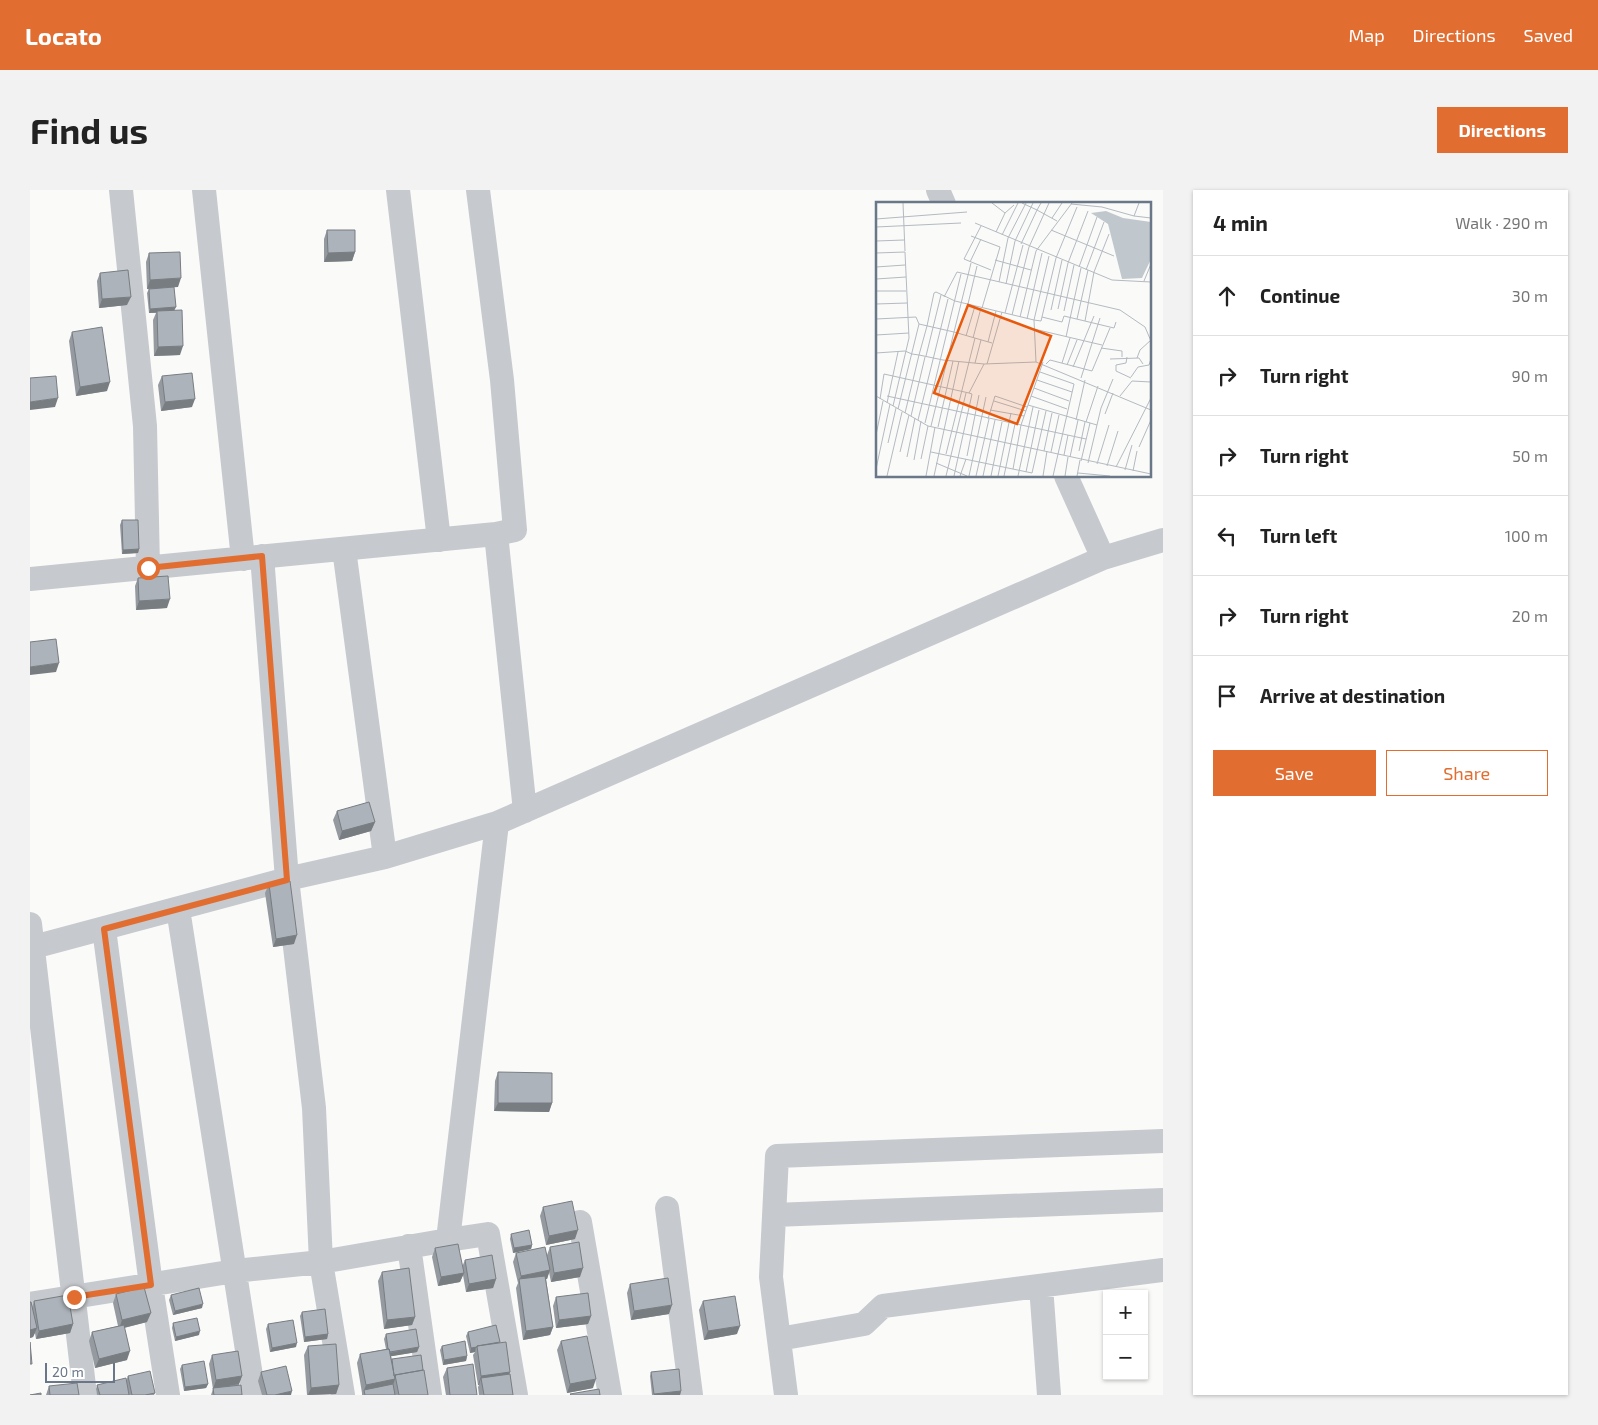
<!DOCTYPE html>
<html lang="en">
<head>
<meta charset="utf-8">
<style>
  :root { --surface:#fff; --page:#f2f2f2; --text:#222; --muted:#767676; --line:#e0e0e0; --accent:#e16d31 }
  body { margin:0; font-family:"Exo 2",sans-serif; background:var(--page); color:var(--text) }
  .controls { position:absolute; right:15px; bottom:15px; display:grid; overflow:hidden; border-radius:0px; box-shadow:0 1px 4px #0004 }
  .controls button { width:45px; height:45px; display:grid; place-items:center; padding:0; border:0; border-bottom:1px solid var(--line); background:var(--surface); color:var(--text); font:25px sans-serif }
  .scale { position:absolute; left:15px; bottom:12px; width:70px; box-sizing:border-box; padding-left:5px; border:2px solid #697788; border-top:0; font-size:14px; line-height:18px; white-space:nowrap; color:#697788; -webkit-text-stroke:4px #fff; paint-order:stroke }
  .stop { position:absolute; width:15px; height:15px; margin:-11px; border:4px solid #e16d31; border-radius:50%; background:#fff }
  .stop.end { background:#e16d31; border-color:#fff; box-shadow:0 1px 5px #0008 }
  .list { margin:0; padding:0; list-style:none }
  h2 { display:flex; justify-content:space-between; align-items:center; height:65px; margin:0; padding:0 20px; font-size:21px }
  h2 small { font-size:16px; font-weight:400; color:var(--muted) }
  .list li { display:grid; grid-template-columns:32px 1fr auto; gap:15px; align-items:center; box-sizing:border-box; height:80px; padding:0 20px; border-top:1px solid var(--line) }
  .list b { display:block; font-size:19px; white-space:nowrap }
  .list em { font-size:16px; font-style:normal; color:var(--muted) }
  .actions { display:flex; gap:10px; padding:15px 20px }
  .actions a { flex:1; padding:11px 0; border:1px solid var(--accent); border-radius:0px; text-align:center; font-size:18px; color:var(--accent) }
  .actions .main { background:var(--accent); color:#fff }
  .icon { flex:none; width:28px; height:28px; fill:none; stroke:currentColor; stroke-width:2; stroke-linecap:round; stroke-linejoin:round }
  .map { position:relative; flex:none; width:1133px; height:1205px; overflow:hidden; border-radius:0px }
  header { display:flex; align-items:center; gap:30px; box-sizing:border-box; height:70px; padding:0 25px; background:var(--accent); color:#fff }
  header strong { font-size:24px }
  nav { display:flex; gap:28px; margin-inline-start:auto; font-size:18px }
  .intro { display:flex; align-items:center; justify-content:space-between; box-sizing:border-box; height:120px; padding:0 30px }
  h1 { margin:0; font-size:35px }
  .button { padding:12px 22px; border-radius:0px; background:var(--accent); color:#fff; font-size:18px; font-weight:700 }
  main { display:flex; gap:30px; padding:0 30px }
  aside { flex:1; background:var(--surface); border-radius:0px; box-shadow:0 1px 4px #0004 }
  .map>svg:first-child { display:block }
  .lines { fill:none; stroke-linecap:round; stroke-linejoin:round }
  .minor { stroke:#c6c9cd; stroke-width:24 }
  .wall { fill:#949aa0 }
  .shaded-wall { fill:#787d82 }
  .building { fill:#acb3ba; stroke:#787d82 }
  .route { stroke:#e16d31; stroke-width:6 }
  .inset-road { fill:none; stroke:#b3bac1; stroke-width:1 }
  .view { fill:#e8590c; fill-opacity:0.15; stroke:#e8590c; stroke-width:2.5 }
  .inset-edge { fill:none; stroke:#697788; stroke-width:2.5 }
</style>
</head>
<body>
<header>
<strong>Locato</strong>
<nav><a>Map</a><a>Directions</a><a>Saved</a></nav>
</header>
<div class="intro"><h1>Find us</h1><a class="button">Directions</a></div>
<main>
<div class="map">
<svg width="1133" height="1205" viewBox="0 0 1133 1205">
  <rect width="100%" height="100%" fill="#fafaf8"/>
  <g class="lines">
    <path class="minor" d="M91,0l24,236 3,142
      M174,0l39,369
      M368,0l41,350
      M908,0l6,14
      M466,344l29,277
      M314,359l41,308
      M232,366l25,323 27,229 7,154 22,133
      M1073,368l60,-18
      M0,389l466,-45 19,-4 -13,-150 -24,-190
      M148,719l76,486
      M0,734l55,471
      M74,739l47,356 17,110
      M0,758l257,-69 98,-22 112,-34 606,-265 -37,-82
      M637,1018l24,187
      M744,1025l389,-15
      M550,1032l30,173
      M418,1050l40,-6 28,161
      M379,1056l21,149
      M1011,1096l8,109
      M0,1114l205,-33 86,-9 127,-22 49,-417
      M749,1149l85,-15 19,-18 280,-36
      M756,1205l-15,-118 6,-121 386,-15"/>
  </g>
  <path class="wall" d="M297,40l28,22 -3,9 -28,1v-23z
    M119,63l29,34h-4v24l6,44 -26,1 -1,-36 3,-7h-7l-2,-20 2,-4 3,-1 -5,1 -1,-27z
    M70,83l27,32 -28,3 -2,-27z
    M42,142l35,59 -31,5 -7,-55z
    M132,186l30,31 -31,4 -3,-26z
    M92,330l17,29 -1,4 -16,1 -2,-29z
    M108,388l29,30 -31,2 -1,-24z
    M307,621l38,11 -4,9 -32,9 -6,-20z
    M239,694l25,60 -21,3 -8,-54z
    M468,882l54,31 -3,9 -55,-1 1,-30z
    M513,1017l32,32 -29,6 -6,-29z
    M481,1044l21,11 -1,4 -18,4 -3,-14z
    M520,1057l30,30 -29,5 -2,-10 -2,7h-1l7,48 -3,8 -27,5 -7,-52 2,-5 -5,-21 3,-9 31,2z
    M405,1058l27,19 3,-7 31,19 -3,9 -27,4 -3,-17 -3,7 -22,4 -6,-29z
    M352,1082l33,45 -3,8 -28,4 -6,-48z
    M600,1094l39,30 -38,6 -4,-27z
    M86,1104l31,28 -23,6 3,32 -32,8 -6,-27 3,-9 26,-6 -5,-23z
    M141,1105l31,13 -29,7 -4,-15z
    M526,1107l35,19 -3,8 -32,4 -3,-22z
    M4,1111l39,23 -3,9 -34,6 -1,-6 -2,4 -3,1 2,-30z
    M673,1111l34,33 -33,6 -5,-30z
    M272,1122l26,22 -1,5 -23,3 -4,-26z
    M143,1133l26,12 -24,6 -3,-13z
    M238,1134l28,23 -26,5 -4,-23z
    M438,1142l32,11 10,29 -1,2 4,21h-34l-1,-8 1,-2h-1l-5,-30 2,-3 -5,1 -4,-17z
    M356,1144l33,13 -2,5 -26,4 1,4 36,35h-66v-2l-5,-30 3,-9 26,-5 -2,-10z
    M531,1151l32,47 -26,5 -10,-43z
    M278,1156l31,39 -3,9 -29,1 -3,-40z
    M412,1156l25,10 -1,5 -23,4 -3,-15z
    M182,1165l30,21 -3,8 3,11h-31l2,-6 -4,-25z
    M152,1175l26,19 -2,4 -22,3 -4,-22z
    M417,1178l30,27h-31l-3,-18z
    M231,1182l30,23h-29l-4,-14z
    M621,1182l30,19 -1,4h-28l-2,-19z
    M98,1186l27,17 -1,2h-25l-3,-14z
    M67,1195l32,10h-32l-1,-6z
    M19,1196l30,9h-33z"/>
  <path class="shaded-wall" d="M325,62l-3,9 -28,1 4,-9z
    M151,88l-3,9 -31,2 3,-9z
    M101,107l-4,8 -28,3 3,-9z
    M146,117l-2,4 -25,2 1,-4z
    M153,156l-3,9 -26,1 4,-9z
    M80,192l-3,9 -31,5 4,-9z
    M28,208l-3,9 -25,3v-8z
    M165,209l-3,8 -31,4 4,-9z
    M109,359l-1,4 -16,1 1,-4z
    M140,409l-3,9 -31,2 3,-9z
    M29,473l-3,9 -26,3v-8z
    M345,632l-4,9 -32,9 3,-9z
    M267,745l-3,9 -21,3 3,-8z
    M468,913h54l-3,9 -55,-1z
    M548,1040l-3,9 -29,6 3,-9z
    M502,1055l-1,4 -18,4 1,-5z
    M553,1078l-3,9 -29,5 3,-9z
    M520,1080l-3,9 -27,5 -1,-2 2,-6z
    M434,1083l-4,9 -22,4 3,-9z
    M466,1089l-3,9 -27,4 3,-8z
    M173,1114l-1,4 -29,7 2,-4z
    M642,1115l-3,9 -38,6 3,-9z
    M121,1123l-4,9 -28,7 3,-9z
    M561,1126l-3,8 -32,4 3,-8z
    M385,1127l-3,8 -28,4 3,-9z
    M43,1134l-3,9 -34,6 3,-8z
    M710,1136l-3,8 -33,6 4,-9z
    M523,1137l-3,8 -27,5 3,-9z
    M7,1138l-4,9 -3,1v-8z
    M170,1141l-1,4 -24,6 1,-4z
    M298,1144l-1,5 -23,3 1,-5z
    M267,1153l-1,4 -26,5 2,-4z
    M389,1157l-2,5 -30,5 2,-4z
    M446,1157l-1,5 -5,1 1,-5z
    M100,1161l-3,9 -32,8 4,-9z
    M437,1166l-1,5 -23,4 1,-5z
    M480,1182l-3,9 -26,-3 -2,7h-1l3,-9z
    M212,1186l-3,8 -26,5 3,-9z
    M365,1189l-3,9 -28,2 2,-5z
    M566,1189l-3,9 -26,5 3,-9z
    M178,1194l-2,4 -22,3 1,-4z
    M309,1195l-3,9 -28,1 3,-7z
    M262,1201l-1,4h-16z
    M651,1201l-1,4h-26v-1z"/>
  <path class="building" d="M297,40h28v22l-27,1z
    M150,62l1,26 -31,2 -1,-27z
    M98,80l3,27 -29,2 -2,-26z
    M144,97l2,20 -26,2 -1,-20z
    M152,120l1,36 -25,1 -1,-36z
    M72,137l8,55 -30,5 -8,-55z
    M162,183l3,26 -30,3 -3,-26z
    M26,186l2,22 -28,4v-24z
    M92,330h16l1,29 -16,1z
    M138,386l2,23 -31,2 -1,-23z
    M26,449l3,24 -29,4v-25z
    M339,612l6,20 -33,9 -5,-20z
    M260,691l7,54 -21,4 -7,-55z
    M468,882l54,1v30h-54z
    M542,1011l6,29 -29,6 -6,-29z
    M499,1040l3,15 -18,3 -3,-14z
    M549,1052l4,26 -29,5 -4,-26z
    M428,1054l6,29 -23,4 -6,-29z
    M515,1057l5,23 -29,6 -5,-23z
    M462,1065l4,24 -27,5 -4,-24z
    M379,1078l6,49 -28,3 -5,-48z
    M515,1086l8,51 -27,4 -7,-52z
    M638,1088l4,27 -38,6 -4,-27z
    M114,1097l7,26 -29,7 -6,-26z
    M169,1098l4,16 -28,7 -4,-16z
    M558,1103l3,23 -32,4 -3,-23z
    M38,1105l5,29 -34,7 -5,-30z
    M705,1106l5,30 -32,5 -5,-30z
    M0,1112h1l6,26 -7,2z
    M295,1119l3,25 -23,3 -3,-25z
    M167,1128l3,13 -24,6 -3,-14z
    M263,1130l4,23 -25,5 -4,-24z
    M94,1135l6,26 -31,8 -7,-27z
    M466,1135l4,17 -23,4v1l-6,1 -3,-16z
    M386,1139l3,18 -29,5 -1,-3h-1l-2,-15z
    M557,1146l9,43 -26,5 -9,-43z
    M435,1151l2,15 -23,4 -2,-14z
    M0,1152l2,22h-2z
    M476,1152l4,30 -29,4 -4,-30z
    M306,1154l3,41 -28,3 -3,-42z
    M359,1159l6,30 -29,6 -6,-31z
    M208,1161l4,25 -26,4 -4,-25z
    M391,1165l2,15 -28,5 1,1h-2l-2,-17z
    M174,1171l4,23 -23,3 -3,-22z
    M443,1174l4,31h-27l-3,-27z
    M256,1176l6,25 -17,4h-8l-6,-23z
    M649,1179l2,22 -27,3 -3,-22z
    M394,1180l4,25h-29l-4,-20z
    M120,1181l5,22 -10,2h-13l-4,-19z
    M480,1184l3,21h-29l-3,-17z
    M96,1188l3,17h-29l-3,-10z
    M47,1193l2,12h-29l-1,-9z
    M363,1194l2,11h-30l-1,-5z
    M211,1195l1,10h-28l-1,-7z
    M569,1199l1,6h-29l-1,-1z
    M11,1203v2h-11z"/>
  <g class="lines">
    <path class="route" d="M44,1107l77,-12 -47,-356 183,-49 -25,-324 -114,12"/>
  </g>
  <g transform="translate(846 12)">
    <rect width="275" height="275" fill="#fafaf8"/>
    <path d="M230,9l17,7 28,4v37l-9,19 -20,1 -14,-55 -17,-11z" fill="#c0c8ce"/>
    <path class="inset-road" d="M27,1l2,48M116,1l13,10 9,-8M146,1l15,7 4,-7M263,1l-5,13 17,2M195,2l31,3 32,9M176,16l10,-15M0,17l91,-7M99,21l137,57 39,2M105,24l-17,33 27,11M0,25l85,-4M175,28l63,26M120,30l9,-19M126,33l16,-32M95,34l29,11 -18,61M0,39l28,-1M145,42l16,-34 20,11M0,51l29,-1 4,86 -16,68M173,54l-15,64 7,1 15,-63 21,-51M119,58l36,10M94,60l11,-23M95,61l-17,69 38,11M0,65l29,-2M203,65l18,-50M210,68l18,-48M0,77l30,-2M268,79l7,-17M123,80l9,-44 18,-35M130,82l9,-43 18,-38M0,89h30M68,95l13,-25 163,38 25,17 6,14M0,102l31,-1M92,102l9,-38M182,107l10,-46 20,-52M175,108l11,-50M188,109l10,-46M129,111l18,-68M136,113l17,-68 20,-44M144,115l16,-66 36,-48M166,115l20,5 2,-6 50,12 2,-6M0,117l40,-2 3,7M151,117l15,-66M201,117l11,-49M209,119l9,-49 15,-38M158,127l68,16M0,133l33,-2M90,134l9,-30M190,135l15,-69M97,136l8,-30M112,140l8,-31M225,146l21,3v6M0,151l29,-2 7,3 7,1 24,5 41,4 52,-2 -2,-42 -79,-19 -19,-9 -2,1 -7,33 -8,29 -6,25 -8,33M50,154l15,-61M251,155l-1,6 -10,2v6l15,7M261,156l3,-8 11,-10M234,157l29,-1 4,6M160,160l115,48M99,161l6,-23M186,161l8,-25M111,162l15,-52M170,162l4,-4 42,11 18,-43M191,163l10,-25M197,165l21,-51M164,170l34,12 -21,92M255,175l7,-10 11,-2 2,-6M205,176l19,-60M161,178l35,12M158,186l35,13M0,194l52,30 223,48M11,194l199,43M155,194l36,13M244,194l12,-15 19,1M4,197l4,-25 85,19 15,-29M118,199l32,10M11,201l11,-51M152,203l69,20M22,207l21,-85 35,8 -23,94M114,208l34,6M229,212l8,-21M35,214l14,-59M112,217l7,-23 32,11M42,218l30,-121M200,218l9,-40M210,220l12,-36M49,221l36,-149M62,225l15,-66M0,233l7,-34M12,241l8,-35M263,245l12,-27M168,249l8,-38M203,249l6,-29M24,250l9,-37M55,250l101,21 14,-62M175,250l8,-37M70,252l29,-116M188,253l4,-20M91,254l12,-61M31,255l8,-39M194,255l8,-37M45,257l7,-33M38,258l7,-39M205,259l9,-38M60,261l31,13M212,261l13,-55 12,-29M221,262l12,-39M231,264l11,-35M240,265l35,-69M0,267l14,-65M137,267l8,-44 22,-63M249,268l7,-25M257,269l4,-20M150,270l13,-62M202,271l32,3M11,274l15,-64M50,274l9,-49M58,274l25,-115M70,274l20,-83M78,274l18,-82 -3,-1M84,274l6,-17M93,274l17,-79M100,274l13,-57M107,274l12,-56M115,274l11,-54M122,274l13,-63M128,274l11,-52M142,274l15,-69M167,274l4,-25M189,274l3,-19M201,274l3,-16"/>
    <path class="view" d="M92,103l83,31 -34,88 -83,-31z"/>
    <rect width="275" height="275" class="inset-edge"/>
  </g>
</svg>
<div class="controls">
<button>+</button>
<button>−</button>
</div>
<div class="scale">20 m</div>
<div class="stop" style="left:118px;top:378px"></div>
<div class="stop end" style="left:44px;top:1107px"></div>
</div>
<aside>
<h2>4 min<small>Walk · 290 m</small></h2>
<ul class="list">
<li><svg class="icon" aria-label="ahead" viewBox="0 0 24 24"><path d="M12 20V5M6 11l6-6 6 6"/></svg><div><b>Continue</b></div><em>30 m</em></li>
<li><svg class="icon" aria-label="right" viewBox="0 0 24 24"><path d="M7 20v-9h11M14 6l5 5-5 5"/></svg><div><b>Turn right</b></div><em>90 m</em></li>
<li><svg class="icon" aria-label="right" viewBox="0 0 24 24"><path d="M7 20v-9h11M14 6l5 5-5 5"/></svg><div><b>Turn right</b></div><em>50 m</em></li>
<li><svg class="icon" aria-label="left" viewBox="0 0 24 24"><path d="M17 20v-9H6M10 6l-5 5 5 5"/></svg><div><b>Turn left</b></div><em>100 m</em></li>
<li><svg class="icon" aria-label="right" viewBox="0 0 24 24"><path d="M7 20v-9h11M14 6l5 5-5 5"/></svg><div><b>Turn right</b></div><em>20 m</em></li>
<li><svg class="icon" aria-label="arrive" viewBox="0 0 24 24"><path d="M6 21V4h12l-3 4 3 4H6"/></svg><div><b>Arrive at destination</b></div></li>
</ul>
<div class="actions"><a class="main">Save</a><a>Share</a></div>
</aside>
</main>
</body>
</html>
